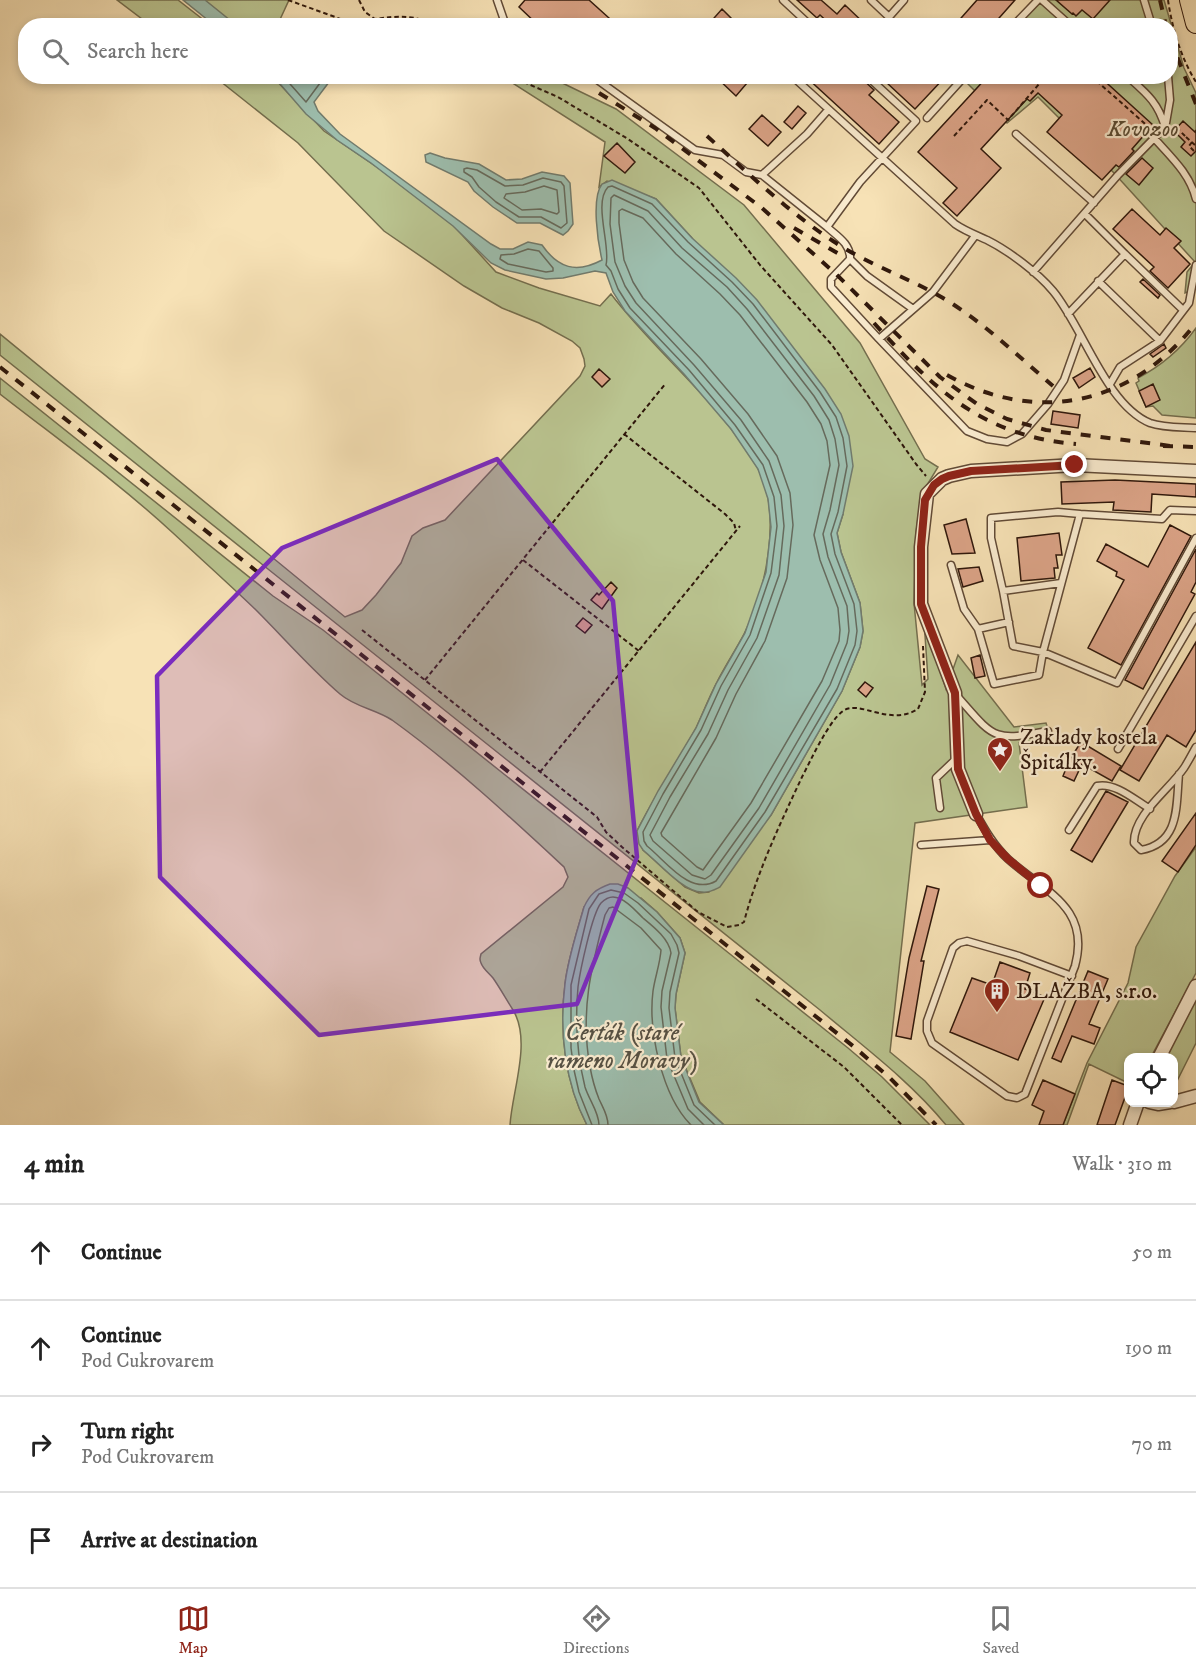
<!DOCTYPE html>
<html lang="en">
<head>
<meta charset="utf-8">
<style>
  :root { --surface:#fff; --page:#f6f6f6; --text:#222; --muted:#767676; --line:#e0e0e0; --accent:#8f2418 }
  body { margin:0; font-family:"IM FELL DW Pica",serif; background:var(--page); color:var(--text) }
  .controls { position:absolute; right:18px; bottom:18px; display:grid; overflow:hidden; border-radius:12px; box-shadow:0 3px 9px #0003 }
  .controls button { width:54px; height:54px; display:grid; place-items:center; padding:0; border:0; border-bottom:2px solid var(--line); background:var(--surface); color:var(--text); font:30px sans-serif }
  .stop { position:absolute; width:18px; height:18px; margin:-14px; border:4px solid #8f2418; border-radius:50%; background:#fff }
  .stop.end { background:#8f2418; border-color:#fff; box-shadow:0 2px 6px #0008 }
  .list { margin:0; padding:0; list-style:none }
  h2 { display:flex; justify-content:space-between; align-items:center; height:78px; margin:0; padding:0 24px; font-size:26px }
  h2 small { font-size:20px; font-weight:400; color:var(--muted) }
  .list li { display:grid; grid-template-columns:39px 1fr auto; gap:18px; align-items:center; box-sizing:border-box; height:96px; padding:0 24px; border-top:2px solid var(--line) }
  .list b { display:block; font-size:22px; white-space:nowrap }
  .list p { margin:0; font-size:20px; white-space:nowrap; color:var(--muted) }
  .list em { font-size:20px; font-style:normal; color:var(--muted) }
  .icon { flex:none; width:33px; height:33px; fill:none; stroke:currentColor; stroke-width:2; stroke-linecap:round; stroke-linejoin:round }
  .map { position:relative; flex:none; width:1196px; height:1125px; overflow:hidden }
  .search { position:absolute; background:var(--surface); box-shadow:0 3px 9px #0003; left:18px; right:18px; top:18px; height:66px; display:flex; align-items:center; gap:15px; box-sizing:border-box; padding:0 21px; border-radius:24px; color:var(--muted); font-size:22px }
  .sheet { height:462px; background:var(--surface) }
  nav { display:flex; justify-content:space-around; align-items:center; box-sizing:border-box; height:84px; border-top:2px solid var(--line); background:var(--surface); font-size:16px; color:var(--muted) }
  nav a { display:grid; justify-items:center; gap:3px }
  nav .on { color:var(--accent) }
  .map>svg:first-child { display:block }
  .green { fill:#bac490; stroke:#746e4e; stroke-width:1.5 }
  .water { fill:#9dbeae; stroke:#717b6d; stroke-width:1.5 }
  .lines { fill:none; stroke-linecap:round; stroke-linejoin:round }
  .shore { stroke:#666a5c; stroke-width:1.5 }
  .building { fill:#dca488; stroke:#2f170b; stroke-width:1.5 }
  .service-casing { stroke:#614a36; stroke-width:9 }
  .minor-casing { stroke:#614a36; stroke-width:15 }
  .primary-casing { stroke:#2f170b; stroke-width:22 }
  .path { stroke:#2f170b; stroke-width:2; stroke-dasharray:4.5 3; stroke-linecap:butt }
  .service { stroke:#faecd0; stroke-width:6 }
  .minor { stroke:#faecd0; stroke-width:12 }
  .primary { stroke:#f7e2b6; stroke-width:20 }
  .rail { stroke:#2f170b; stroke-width:4; stroke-dasharray:10 10; stroke-linecap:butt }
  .path-bridge { stroke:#2f170b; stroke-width:2; stroke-dasharray:4.5 3; stroke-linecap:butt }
  .route { stroke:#8f2418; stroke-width:8 }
  .marked { fill:#7b2cbf; fill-opacity:0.2; stroke:#7b2cbf; stroke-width:4.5; stroke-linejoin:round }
  .labels { text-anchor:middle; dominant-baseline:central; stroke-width:4.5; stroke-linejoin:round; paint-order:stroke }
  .park-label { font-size:22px; font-style:italic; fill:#594b33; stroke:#faecd0 }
  .poi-label { font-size:22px; fill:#2f170b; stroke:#faecd0; text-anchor:start }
  .water-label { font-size:24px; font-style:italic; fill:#565144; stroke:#faecd0 }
</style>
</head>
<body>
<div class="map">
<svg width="1196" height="1125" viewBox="0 0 1196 1125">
  <rect width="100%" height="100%" fill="#f7e2b6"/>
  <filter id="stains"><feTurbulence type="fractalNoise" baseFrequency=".00333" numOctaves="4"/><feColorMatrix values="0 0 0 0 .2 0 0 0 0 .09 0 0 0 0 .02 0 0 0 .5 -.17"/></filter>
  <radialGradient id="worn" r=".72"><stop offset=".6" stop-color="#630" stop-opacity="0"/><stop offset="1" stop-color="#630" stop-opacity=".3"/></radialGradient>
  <path class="green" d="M117,0h61l32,25h-60z
    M184,0h105l-12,26 -55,-1z
    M1040,0h124l20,68 12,25v196l-11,4 2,-21 8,-10 -81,-89 -76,-76 -31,26 -42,-42 4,-5h201v-50l-153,-1z
    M215,77h58l51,54 57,39 72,55 43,47 43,16 61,18 11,-12c45,59 108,107 146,173 26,45 9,124 -13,167 -9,17 -19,32 -27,48 -8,15 -14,31 -21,46 -19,35 -41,67 -59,103l6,19 42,37 14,6 10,-1 62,-77 71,-124 18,-44 3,-16 -3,-28 -19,-51 -4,-19 6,-19 -151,-276 -36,-39 -49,-18 -8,6 6,-45 -102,-65h47l66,32 128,96 116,138 65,116 13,8 -17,28 -5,38 -2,70 8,82 6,-6 -4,-58 22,68 12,-34 56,72 32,-4 6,18 -33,2 8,64 -112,16 -25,229 35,29 39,44h-18c-36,-44 -82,-78 -126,-115l-820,-655v-21l345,283 17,-7 14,-15 25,-32 11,-27 11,-8 22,-8 135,-144 5,-10 -1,-7 -4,-11 -8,-7 -33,-18 -37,-15 -38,-22 -80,-55 -86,-88z
    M1196,328v90l-34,-3 -9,-9 -7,1 -10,-24 3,-2 -1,-3c23,-12 43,-29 58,-50z
    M0,378l273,218 50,34 525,418 34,29 48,48h-206l-24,-23 -19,-45 -6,-49 1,-14 9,-41 -5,-15 -23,-26 -16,-14 -57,9c-7,25 -16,51 -19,77 -6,48 0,99 22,141h-77c2,-34 22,-84 3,-115 -7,-11 -13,-22 -20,-32 -4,-5 -10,-9 -12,-15 -2,-4 -1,-4 0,-9l82,-67 5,-10 -4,-10c-55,-51 -111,-103 -172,-147 -17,-11 -37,-13 -52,-26 -30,-26 -56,-56 -84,-84 -27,-26 -55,-51 -83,-77 -54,-50 -114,-93 -173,-139z
    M1196,847v126l-45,84 -23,1v25l-39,-19 -22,61h-4l24,-62 41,-80 8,-36 39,-71z
    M1196,995v48l-22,44v-29h-10z"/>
  <path class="water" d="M183,0h22l31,25h-22z
    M274,77h49l6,5 -15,20 4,9 22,23 151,110 9,5h13l15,-7 14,3c16,23 34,29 60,15 -4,-17 -11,-62 0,-76l10,-4 44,19 36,39 44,40 21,22 68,89 16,25 8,22 4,30 -10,48 -6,19 4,19 19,51 3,28 -3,16 -18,44 -71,124 -51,72c-6,3 -11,6 -18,5 -19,0 -44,-30 -59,-42l-4,-6 -2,-13 21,-40 38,-63 20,-44 29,-51 21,-61 5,-45 -3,-28 -10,-30 -27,-40 -47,-55 -59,-63 -12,-19 -7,-19 -11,-2 -32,7 -17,1 -41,-9 -14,-7 -38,-37 -82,-63 -34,-23 -31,-26z
    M430,153l15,5 34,6 27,16 16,-1 20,-7 22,4 6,7 3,41 -5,7 -5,4 -23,-12h-23l-24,-16 -19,-16 -6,-9 -42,-20 -1,-7z
    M610,884h8l10,4 29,24 23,26 5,15 -9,41 -1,14 6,49 18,45 25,23h-137c-22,-42 -28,-93 -22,-141 3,-26 12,-52 19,-77 6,-13 12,-18 26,-23z"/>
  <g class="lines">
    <path class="shore" d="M283,76l23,26 14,-19 -1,-7
      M467,168l10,2 28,16 18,-1 20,-7 18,4 3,4 3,37 -6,5 -20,-11h-22l-23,-15 -17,-15 -7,-10 -8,-5v-3z
      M544,186l13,4 2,22 -2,2 -16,-5 -19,1 -18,-12 2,-4 19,-2z
      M612,186l40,18 36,38 44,40 21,22 67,88 16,25 7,21 4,28 -9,46 -7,22 4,20 19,50 3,27 -2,14 -18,44 -72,123 -49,69c-26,15 -50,-20 -69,-35l-3,-5 -1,-9 20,-38 38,-64 20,-44 29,-51 21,-62 6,-47 -3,-29 -11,-32 -28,-40 -46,-55 -59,-62 -12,-19 -7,-18 -5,-6c5,-19 -13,-62 2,-78z
      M614,195l34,16 34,37 45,39 20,22 67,87 15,24 6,19 4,26 -9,45 -7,24 5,23 19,49 2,25 -2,12 -17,42 -71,123 -48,67 -6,4 -13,-4 -39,-34 -3,-6 20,-38 38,-63 20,-44 29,-52 22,-63 5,-49 -3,-31 -12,-34 -28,-41 -47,-55 -58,-62 -11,-17 -10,-24 -5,-38 1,-26z
      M622,209l21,9 33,36 44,40 20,21 67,87 14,22 6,17 3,24 -16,70 6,25 18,48 2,22 -1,11 -17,40 -71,122 -48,67 -6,-3 -35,-31 -1,-3 55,-95 20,-44 29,-53 22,-63 6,-53 -3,-32 -13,-37 -29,-42 -47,-55 -58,-61 -10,-16 -9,-22 -5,-37v-12z
      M528,249l11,2 14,17v3l-7,1 -38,-8 -8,-5 1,-4 13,-1z
      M592,1125l-13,-33 -5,-22 -3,-22v-63l18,-76 10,-15 12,-4 13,3 14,10 33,31 6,11 2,8 -9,39 -1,16 6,50 19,47 21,20
      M599,1125c0,-13 -10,-25 -14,-38 -8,-32 -10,-67 -7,-100 2,-16 14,-73 23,-84 3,-3 8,-6 12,-6 11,0 23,14 30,21 11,9 26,21 28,35l-9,38 -1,16 6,52 21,50 16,16
      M608,1125c0,-10 -5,-17 -9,-26 -4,-10 -7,-21 -9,-32 -10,-55 1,-99 15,-152l4,-7 4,-1 28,21 20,22c-1,14 -6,27 -8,41 -5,40 9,105 38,134"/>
  </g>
  <path class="building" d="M525,0h64l20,18 -7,8h-63l-20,-19z
    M797,0h24l16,14 8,-9 22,21h-35l-12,-11 -3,3z
    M977,0h38l-23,26h-38z
    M1056,0h54l-17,19 -11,-9 -6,6 -3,-3 -1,1z
    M722,9l17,17h-32z
    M715,76h38l-17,20z
    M805,76h54l15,14 -5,5 30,27 -20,22z
    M893,76h53l-31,33 -28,-26z
    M988,76h111l54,49 -21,24 2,2 -15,16 -3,-2 -14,15 -55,-48 15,-17 -24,-22 -8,8 -3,-2 -46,50 20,19 -44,48 -14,-13 14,-15 -39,-36z
    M798,106l8,7 -14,16 -8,-7z
    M762,115l19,17 -13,14 -19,-17z
    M1183,121l12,11 1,-2v21l-5,5 -10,-9 4,-5 -11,-11z
    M617,143l18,19 -10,11 -21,-17z
    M1142,158l11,10 -14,17 -13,-11z
    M1132,209l28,26 6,-7 15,13 -7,7 16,16 -22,24 -18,-17 4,-4 -41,-38z
    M1143,279l17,16 -2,3 -18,-16z
    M1164,344l2,4 -13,9 -3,-3z
    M1090,368l5,9 -16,11 -6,-10z
    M599,369l11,10 -8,8 -10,-10z
    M1153,384l7,16 -14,7 -7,-16z
    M1053,411l27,4 -2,13 -27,-4z
    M1115,480l81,4v13l-44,-3 -1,18 -38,-2 1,-8 -52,2 -1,-22z
    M966,519l9,34 -23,1 -8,-29z
    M1170,525l21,11 -70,129 -33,-17 36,-68 -8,-4 1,-4 -20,-11 9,-17 42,23z
    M1059,533l3,22h-6l2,13h-4l1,10 -34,3 -4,-43z
    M1196,549v33l-5,10 4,2 -52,95 -18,-9z
    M979,567l4,14 -20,6 -5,-18z
    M611,582l6,6 -15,21 -11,-9 6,-7 2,2z
    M583,618l9,7 -7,8 -9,-7z
    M1196,642v88l-10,17 -19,-12 -28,46 -19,-11z
    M980,655l5,21 -10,2 -4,-20z
    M865,682l8,6 -7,9 -8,-7z
    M1081,742l40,24 -9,15 -30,-17 -8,17 -11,-5 7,-17z
    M1106,791l22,11 -36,60 -21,-12z
    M1196,813v32l-18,27 -16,-11z
    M927,886l12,3 -18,72h3l-13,78 -15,-3 13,-78z
    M1000,962l30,11 -5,16 20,8 -27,63 -68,-28 22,-54 20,7z
    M1088,971l20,8 -19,45 11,4 -6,16 -22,-8 -11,26 -9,-4z
    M1043,1080l32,14 -12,31h-24l5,-14 -12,-6z
    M1112,1080l16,6v3l-13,36h-18z"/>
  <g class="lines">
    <defs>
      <path id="service" d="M497,0l9,26
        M783,0l28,26
        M871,0l18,17 15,-17
        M1042,0l29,26
        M1144,0l8,26
        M1013,26l25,-26
        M592,76l103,74 28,5 23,17 16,3
        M792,76l163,148c10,7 21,11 32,16 22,11 51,33 66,51 30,36 53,114 97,132 14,5 31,4 46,5
        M867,76l49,45 -56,61 -33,45c10,9 24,17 23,32l-19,20v8l48,52
        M927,118l38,-42
        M1166,123l4,-23 -2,-24
        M1016,134l78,69
        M1154,138c17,19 36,36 42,61
        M827,227l-65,-52 45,-41 21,-24
        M975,236l-42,56 -54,47 88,92 20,8 20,3 15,-8 26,-30 16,-24 16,-45
        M1125,254l58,56
        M850,259l17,17 46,33
        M1033,272l85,-97 47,-48c-7,-25 -19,-34 -38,-51
        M1098,281l62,60
        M1068,314l57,-60 -40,-40
        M1110,384l10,-17 40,-26 29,-38 7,-38
        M1196,511l-26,-1 -8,9 -82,-5 -37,138 74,31 79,-145
        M951,565l13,44 14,20
        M1061,583l-58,8 -12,-53v-20l67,-6 22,2
        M1003,591l10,55 30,6 -4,23 -45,9 -16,-55 31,-7
        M957,696c37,42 35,46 91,35
        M1118,749l78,-133
        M1179,774c-3,33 1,69 -38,76l-7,-7c-1,-28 35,-53 50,-75 4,-6 8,-14 12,-21
        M940,808l-4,-30 20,-19
        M976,814c9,16 18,32 32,45 37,33 83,48 67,107l-50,128 -8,4 -10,-2 -75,-53 -5,-12v-10l26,-73 6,-5 8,-2 52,15 53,20
        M1069,830l28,-44c18,-4 38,14 53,23
        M921,845l69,-5"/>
      <path id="minor" d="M976,814l-18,-45 -3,-76 -34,-89v-57l6,-53 15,-15 7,-3 22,-5 104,-6 121,6
        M1159,1058l37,-72
        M1149,1102l9,2 12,-2
        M1174,1102l22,-6
        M1130,1125l8,-23"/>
      <path id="primary" d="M1190,0l6,23"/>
    </defs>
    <use href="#service" class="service-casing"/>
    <use href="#minor" class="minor-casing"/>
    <use href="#primary" class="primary-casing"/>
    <path class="path" d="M288,0l72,26
      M359,0l6,12 10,7c22,-3 40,-5 60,7
      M1168,0c4,28 13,58 28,82
      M424,76h38
      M497,76l14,2
      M510,76l48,21 70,42 71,49 61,77 72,80 84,119 10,12
      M954,136l33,-36 21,20 38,-44
      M1186,137l10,9
      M1192,142l-3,4 7,7
      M624,434l101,80 9,9 2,8
      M523,560l116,91
      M362,630l235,187 9,15 16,15 76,65 29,15 12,-2 5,-3c13,-50 36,-98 58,-145 9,-17 26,-55 41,-66 16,-12 46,16 75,-2l7,-17 -2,-46
      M425,680l241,-297
      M540,772l200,-246
      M756,999l88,68 58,58"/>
    <use href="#service" class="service"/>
    <use href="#minor" class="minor"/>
    <use href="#primary" class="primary"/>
    <path class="rail" d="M1160,0l6,26
      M1170,39l26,65
      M599,93l56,35 107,80 74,66 104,103 37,27 30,15 39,11 125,16
      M707,136c40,36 80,75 126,105 34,23 74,36 110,57 40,24 74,57 110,88
      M794,228l47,27
      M874,323c60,66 108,113 202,121
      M0,367l853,679 37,32 46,47
      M947,375c91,51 186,29 249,-52
      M1163,446l33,1"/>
    <path class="path-bridge" d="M1091,76l60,53h27l8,8"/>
  </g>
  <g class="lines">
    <path class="route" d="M1041,886l-33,-27 -18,-19 -14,-26 -18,-45 -3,-76 -34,-89v-57l4,-47 9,-15 8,-6 7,-3 22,-5 104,-6"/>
  </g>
  <path class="marked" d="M497,459l116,142 24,256 -60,147 -258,31 -159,-158 -3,-201 125,-128z"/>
  <defs>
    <symbol id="sight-pin" viewBox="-11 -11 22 30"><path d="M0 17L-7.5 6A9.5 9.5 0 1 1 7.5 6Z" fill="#8f2418" stroke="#faecd0"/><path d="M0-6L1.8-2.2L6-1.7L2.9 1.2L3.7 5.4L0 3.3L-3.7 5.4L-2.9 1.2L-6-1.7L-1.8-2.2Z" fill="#fff"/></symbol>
    <symbol id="building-pin" viewBox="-11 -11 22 30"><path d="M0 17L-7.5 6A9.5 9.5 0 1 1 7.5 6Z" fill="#8f2418" stroke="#faecd0"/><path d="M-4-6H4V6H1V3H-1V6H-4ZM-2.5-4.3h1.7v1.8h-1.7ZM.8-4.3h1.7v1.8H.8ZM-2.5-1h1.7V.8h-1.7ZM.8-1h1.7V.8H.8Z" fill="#fff"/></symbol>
  </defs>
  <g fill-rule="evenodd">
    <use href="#sight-pin" x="985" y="735" width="30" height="40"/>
    <use href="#building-pin" x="982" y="976" width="30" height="40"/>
  </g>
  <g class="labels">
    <g class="park-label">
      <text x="1143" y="129">Kovozoo</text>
    </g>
    <g class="poi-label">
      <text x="1020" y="737">Zaklady kostela<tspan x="1020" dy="25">Špitálky.</tspan></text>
      <text x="1016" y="991">DLAŽBA, s.r.o.</text>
    </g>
    <g class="water-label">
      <text x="622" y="1033">Čerťák (staré<tspan x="622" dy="28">rameno Moravy)</tspan></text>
    </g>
  </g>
  <rect width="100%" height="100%" filter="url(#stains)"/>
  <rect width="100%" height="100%" fill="url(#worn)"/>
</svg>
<div class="controls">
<button><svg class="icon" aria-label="locate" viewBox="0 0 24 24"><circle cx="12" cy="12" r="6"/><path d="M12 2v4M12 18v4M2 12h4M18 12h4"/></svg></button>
</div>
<div class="stop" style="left:1041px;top:886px"></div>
<div class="stop end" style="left:1075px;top:465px"></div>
<div class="search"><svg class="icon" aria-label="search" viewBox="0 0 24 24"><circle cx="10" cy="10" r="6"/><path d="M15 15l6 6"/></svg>Search here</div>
</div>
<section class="sheet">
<h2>4 min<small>Walk · 310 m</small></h2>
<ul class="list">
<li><svg class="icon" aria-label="ahead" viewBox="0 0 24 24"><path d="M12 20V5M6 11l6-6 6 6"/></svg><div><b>Continue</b></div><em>50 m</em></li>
<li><svg class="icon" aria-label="ahead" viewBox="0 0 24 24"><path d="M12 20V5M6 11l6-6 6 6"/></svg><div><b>Continue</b><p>Pod Cukrovarem</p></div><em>190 m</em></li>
<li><svg class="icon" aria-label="right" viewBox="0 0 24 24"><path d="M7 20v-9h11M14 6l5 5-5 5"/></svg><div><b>Turn right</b><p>Pod Cukrovarem</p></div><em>70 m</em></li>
<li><svg class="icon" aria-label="arrive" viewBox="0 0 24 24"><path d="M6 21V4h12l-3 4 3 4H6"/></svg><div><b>Arrive at destination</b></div></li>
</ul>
</section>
<nav>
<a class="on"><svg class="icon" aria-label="map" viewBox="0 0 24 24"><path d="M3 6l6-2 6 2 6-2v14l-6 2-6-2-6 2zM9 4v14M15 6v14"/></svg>Map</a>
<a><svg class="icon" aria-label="directions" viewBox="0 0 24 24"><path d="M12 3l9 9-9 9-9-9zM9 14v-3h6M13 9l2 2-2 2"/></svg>Directions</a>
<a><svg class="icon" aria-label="saved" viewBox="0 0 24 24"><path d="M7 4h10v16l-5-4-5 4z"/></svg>Saved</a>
</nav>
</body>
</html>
